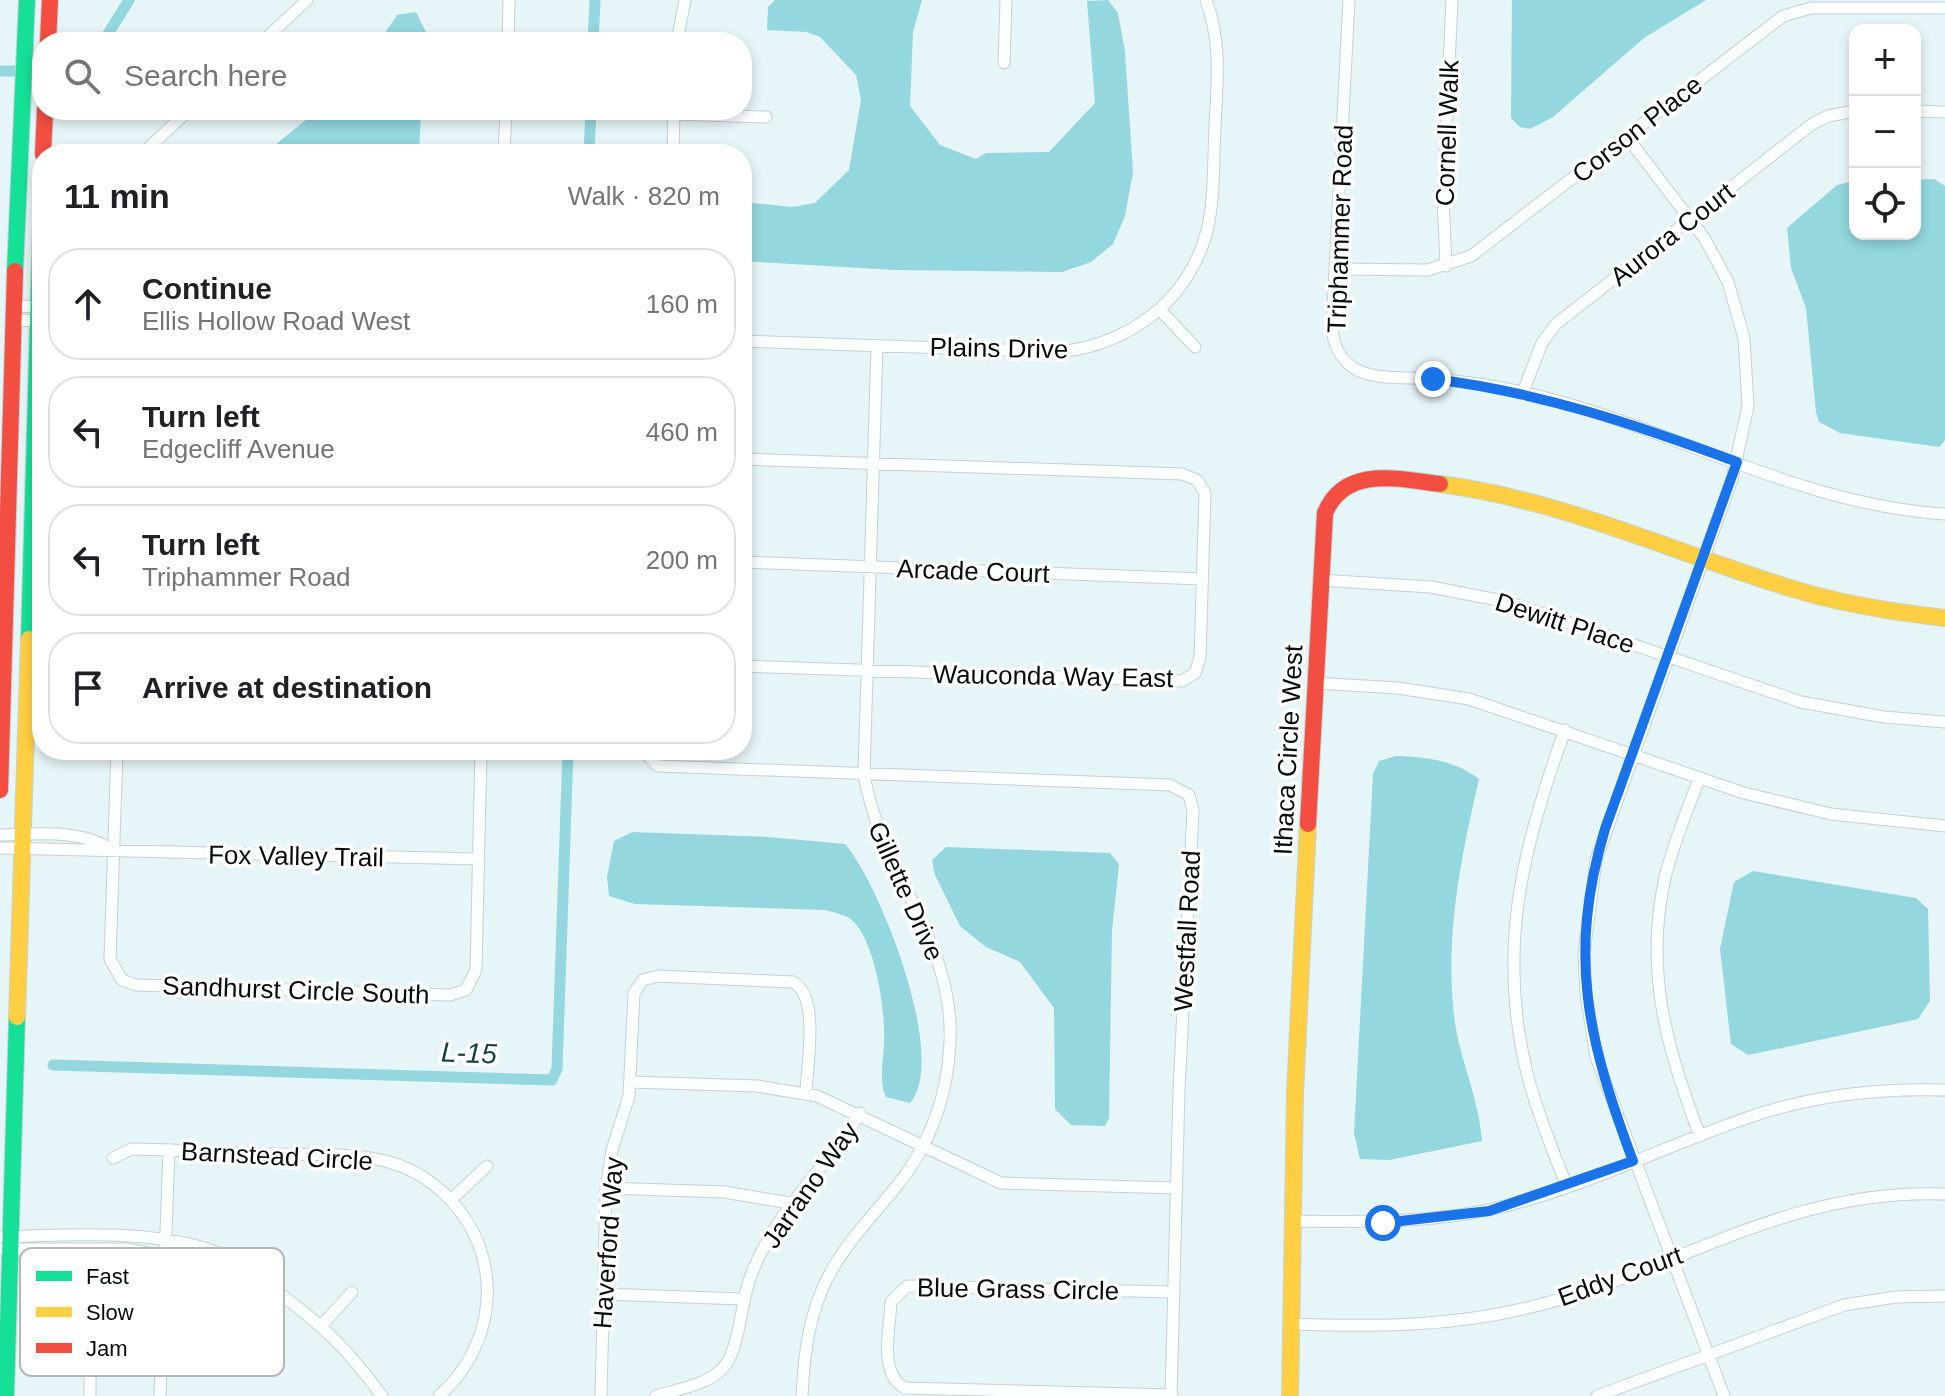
<!DOCTYPE html>
<html lang="en">
<head>
<meta charset="utf-8">
<style>
  :root { --surface:#fff; --page:#f6f6f6; --text:#202124; --muted:#757577; --line:#e0e0e0 }
  body { margin:0; font-family:Helvetica,sans-serif; background:var(--page); color:var(--text) }
  .controls { position:absolute; right:24px; top:24px; display:grid; overflow:hidden; border-radius:16px; box-shadow:0 4px 12px #0003 }
  .controls button { width:72px; height:72px; display:grid; place-items:center; padding:0; border:0; border-bottom:2px solid var(--line); background:var(--surface); color:var(--text); font:40px sans-serif }
  .stop { position:absolute; width:24px; height:24px; margin:-18px; border:6px solid #1a73e8; border-radius:50%; background:#fff }
  .stop.end { background:#1a73e8; border-color:#fff; box-shadow:0 2px 8px #0008 }
  .list { margin:0; padding:0; list-style:none }
  h2 { display:flex; justify-content:space-between; align-items:center; height:104px; margin:0; padding:0 32px; font-size:34px }
  h2 small { font-size:26px; font-weight:400; color:var(--muted) }
  .list li { display:grid; grid-template-columns:52px 1fr auto; gap:24px; align-items:center; box-sizing:border-box; height:112px; margin:0 16px 16px; padding:0 16px; border:2px solid var(--line); border-radius:32px }
  .list b { display:block; font-size:30px; white-space:nowrap }
  .list p { margin:0; font-size:26px; white-space:nowrap; color:var(--muted) }
  .list em { font-size:26px; font-style:normal; color:var(--muted) }
  .icon { flex:none; width:44px; height:44px; fill:none; stroke:currentColor; stroke-width:2; stroke-linecap:round; stroke-linejoin:round }
  .map { position:relative; flex:none; width:1945px; height:1396px; overflow:hidden }
  .search { position:absolute; background:var(--surface); box-shadow:0 4px 12px #0003; left:32px; top:32px; width:720px; height:88px; display:flex; align-items:center; gap:20px; box-sizing:border-box; padding:0 28px; border-radius:32px; color:var(--muted); font-size:30px }
  .panel { position:absolute; background:var(--surface); box-shadow:0 4px 12px #0003; left:32px; top:144px; width:720px; height:616px; border-radius:32px }
  .map>svg:first-child { display:block }
  .water { fill:#94d7de }
  .lines { fill:none; stroke-linecap:round; stroke-linejoin:round }
  .canal { stroke:#94d7de; stroke-width:11 }
  .street-casing { stroke:#c6d1d3; stroke-width:13 }
  .fast-casing { stroke:#c6d1d3; stroke-width:18 }
  .slow-casing { stroke:#c6d1d3; stroke-width:18 }
  .jam-casing { stroke:#c6d1d3; stroke-width:18 }
  .street { stroke:#fbfefe; stroke-width:11 }
  .fast { stroke:#16e098; stroke-width:16 }
  .slow { stroke:#ffcf43; stroke-width:16 }
  .jam { stroke:#f24e42; stroke-width:16 }
  .route { stroke:#1a73e8; stroke-width:10 }
  .labels { text-anchor:middle; dominant-baseline:central; stroke-width:7; stroke-linejoin:round; paint-order:stroke }
  .street-label { font-size:26px; fill:#050d0e; stroke:#fff }
  .water-label { font-size:28px; font-style:italic; fill:#174145; stroke:#fff }
  .key { fill:#fff; stroke:#b4b6b7; stroke-width:2 }
  .key-label { font-size:22px; fill:#050d0e }
</style>
</head>
<body>
<div class="map">
<svg width="1945" height="1396" viewBox="0 0 1945 1396">
  <rect width="100%" height="100%" fill="#e6f5f7"/>
  <path class="water" d="M775,0h147l-9,32 -3,74 30,39 36,14 10,-6 63,-1 46,-49 -8,-102 21,-1 10,13 7,39 8,120 -8,44 -12,28 -22,18 -29,10 -167,-2 -153,-9v-59l50,5 23,-4 34,-33 12,-70 -5,-25 -36,-38 -13,-5 -40,-2 1,-23z
    M1512,0h194l-62,38 -91,79 -23,12 -10,-2 -9,-9z
    M416,12l10,20v10h-47l18,-27z
    M318,110h103l-2,44h-155z
    M1934,179l11,7v254l-6,7 -99,-14 -21,-11 -3,-10 -10,-104 -15,-40 -4,-40 50,-43 18,-4v53h60v-54z
    M1396,756c30,1 58,4 83,23 -18,78 -34,156 -25,237 5,42 25,82 28,125l-93,19 -29,-1 -6,-26 19,-359 6,-13z
    M632,832l136,5 77,7c35,40 104,215 65,259l-24,-6c-8,-17 -2,-37 -2,-55 2,-29 -9,-107 -35,-124 -7,-4 -17,-6 -24,-8l-190,-6 -26,-8 -2,-19 7,-36z
    M946,847l164,6 9,11 -7,67 -3,187 -4,8 -34,-1 -16,-16 -1,-101 -34,-46 -34,-15 -26,-21 -25,-51 -3,-15z
    M1753,871l163,27 12,11 2,92 -12,18 -170,36 -17,-11 -11,-95 14,-67z"/>
  <g class="lines">
    <path class="canal" d="M103,42l26,-42
      M593,42l2,-42
      M0,71h42
      M589,154l2,-44
      M53,1065l499,15 5,-11 11,-319"/>
    <defs>
      <path id="street" d="M1349,0l-17,327c1,18 9,35 27,44 21,9 50,6 72,8 32,2 65,7 96,14 141,33 272,112 418,121
        M262,42l45,-42
        M508,42l1,-42
        M677,42l8,-42
        M1004,63l2,-63
        M1915,111l30,1
        M674,114l92,3
        M1627,137l78,102 23,43 16,56 4,68 -16,73 -136,381 -12,94 2,40 10,63 128,339
        M142,154l47,-44
        M504,154l2,-44
        M673,154l1,-44
        M1446,266l-3,-69 9,-197
        M1335,269l93,1 43,-14 312,-240 28,-8h134
        M14,306l28,1
        M1160,310l35,37
        M13,320l29,1
        M742,341l319,11c70,-9 127,-51 146,-121 8,-33 6,-70 8,-104 2,-43 7,-85 -9,-127
        M1523,392l19,-49 14,-19 256,-200 16,-8 27,-5
        M742,459l440,15 15,6 8,13 -5,165 -5,15 -13,8 -440,-15
        M742,562l461,17
        M1320,580l111,7 77,15 293,100 83,15 61,5
        M1315,683l83,5 71,11 275,94 87,21 114,12
        M1565,730c-43,118 -69,222 -37,347 10,38 25,74 39,110
        M117,750l-7,209 12,21 14,5 314,10 16,-5 10,-20 5,-220
        M642,750l16,16 512,19 19,10 4,15 -14,280 -8,306
        M1699,779c-12,32 -26,65 -34,99 -21,92 2,172 35,258
        M0,835c34,-1 89,-7 114,18
        M0,848l479,11
        M630,1082l127,4 60,10 184,87 176,5
        M113,1158l18,-9c47,1 94,3 141,5 34,1 71,-1 104,5 60,11 106,62 111,123 3,43 -15,85 -48,114
        M606,1188l118,4 66,11
        M451,1200l36,-34
        M1292,1221c78,1 152,3 228,-19 84,-23 162,-64 245,-90 59,-18 119,-24 180,-22
        M0,1237c69,-2 159,-9 224,18 21,9 34,21 50,34 49,37 71,57 108,107
        M0,1249h126l71,13 71,24
        M602,1294l141,5
        M1289,1324c82,3 162,3 242,-17 147,-36 254,-119 414,-113
        M322,1325l30,-33
        M1172,1395l-267,-7c-27,-14 -15,-60 -14,-86l16,-16 267,6
        M90,1396v-49l10,-59
        M160,1396l9,-246
        M601,1396l5,-208 6,-38 17,-54 5,-103 9,-13 15,-4 135,6c27,14 14,83 13,111
        M656,1396c22,-7 52,-11 67,-28 16,-17 18,-64 26,-87 23,-67 75,-110 111,-168
        M802,1396c2,-43 7,-84 28,-123 18,-32 43,-58 66,-86 34,-41 52,-92 54,-145 5,-100 -71,-173 -86,-268l13,-428
        M1597,1396l247,-91 52,-8 49,-1"/>
      <path id="fast" d="M15,271l12,-271
        M29,639l13,-454
        M6,1396l11,-379"/>
      <path id="slow" d="M1440,484c122,16 233,68 350,104 51,16 102,24 155,30
        M17,1017l12,-378
        M1290,1396l5,-302 13,-270"/>
      <path id="jam" d="M48,42l2,-42
        M43,154l2,-44
        M0,790l15,-519
        M1308,824l17,-311c20,-48 74,-34 115,-29"/>
    </defs>
    <use href="#street" class="street-casing"/>
    <use href="#fast" class="fast-casing"/>
    <use href="#slow" class="slow-casing"/>
    <use href="#jam" class="jam-casing"/>
    <use href="#street" class="street"/>
    <use href="#fast" class="fast"/>
    <use href="#slow" class="slow"/>
    <use href="#jam" class="jam"/>
  </g>
  <g class="lines">
    <path class="route" d="M1383,1223l106,-12 144,-50c-45,-121 -66,-204 -28,-332l132,-367c-100,-37 -197,-70 -304,-83"/>
  </g>
  <g class="labels">
    <g class="street-label">
      <text transform="translate(1637 129) rotate(-38)">Corson Place</text>
      <text transform="translate(1447 133) rotate(-88)">Cornell Walk</text>
      <text transform="translate(1340 229) rotate(-88)">Triphammer Road</text>
      <text transform="translate(1672 234) rotate(-38)">Aurora Court</text>
      <text transform="translate(999 348) rotate(1)">Plains Drive</text>
      <text transform="translate(973 571) rotate(2)">Arcade Court</text>
      <text transform="translate(1565 623) rotate(18)">Dewitt Place</text>
      <text transform="translate(1053 676) rotate(1)">Wauconda Way East</text>
      <text transform="translate(1288 750) rotate(-87)">Ithaca Circle West</text>
      <text transform="translate(296 856) rotate(1)">Fox Valley Trail</text>
      <text transform="translate(906 891) rotate(66)">Gillette Drive</text>
      <text transform="translate(1187 931) rotate(-87)">Westfall Road</text>
      <text transform="translate(296 990) rotate(2)">Sandhurst Circle South</text>
      <text transform="translate(277 1156) rotate(3)">Barnstead Circle</text>
      <text transform="translate(810 1185) rotate(-55)">Jarrano Way</text>
      <text transform="translate(608 1243) rotate(-86)">Haverford Way</text>
      <text transform="translate(1620 1276) rotate(-20)">Eddy Court</text>
      <text transform="translate(1018 1289) rotate(1)">Blue Grass Circle</text>
    </g>
    <g class="water-label">
      <text transform="translate(469 1053) rotate(2)">L-15</text>
    </g>
  </g>
  <rect x="20" y="1248" width="264" height="128" rx="12" class="key"/>
  <rect x="36" y="1271" width="36" height="10" fill="#16e098"/>
  <rect x="36" y="1307" width="36" height="10" fill="#ffcf43"/>
  <rect x="36" y="1343" width="36" height="10" fill="#f24e42"/>
  <g class="key-label">
    <text x="86" y="1284">Fast</text>
    <text x="86" y="1320">Slow</text>
    <text x="86" y="1356">Jam</text>
  </g>
</svg>
<div class="controls">
<button>+</button>
<button>−</button>
<button><svg class="icon" aria-label="locate" viewBox="0 0 24 24"><circle cx="12" cy="12" r="6"/><path d="M12 2v4M12 18v4M2 12h4M18 12h4"/></svg></button>
</div>
<div class="stop" style="left:1383px;top:1223px"></div>
<div class="stop end" style="left:1433px;top:379px"></div>
<div class="search"><svg class="icon" aria-label="search" viewBox="0 0 24 24"><circle cx="10" cy="10" r="6"/><path d="M15 15l6 6"/></svg>Search here</div>
<section class="panel">
<h2>11 min<small>Walk · 820 m</small></h2>
<ul class="list">
<li><svg class="icon" aria-label="ahead" viewBox="0 0 24 24"><path d="M12 20V5M6 11l6-6 6 6"/></svg><div><b>Continue</b><p>Ellis Hollow Road West</p></div><em>160 m</em></li>
<li><svg class="icon" aria-label="left" viewBox="0 0 24 24"><path d="M17 20v-9H6M10 6l-5 5 5 5"/></svg><div><b>Turn left</b><p>Edgecliff Avenue</p></div><em>460 m</em></li>
<li><svg class="icon" aria-label="left" viewBox="0 0 24 24"><path d="M17 20v-9H6M10 6l-5 5 5 5"/></svg><div><b>Turn left</b><p>Triphammer Road</p></div><em>200 m</em></li>
<li><svg class="icon" aria-label="arrive" viewBox="0 0 24 24"><path d="M6 21V4h12l-3 4 3 4H6"/></svg><div><b>Arrive at destination</b></div></li>
</ul>
</section>
</div>
</body>
</html>
